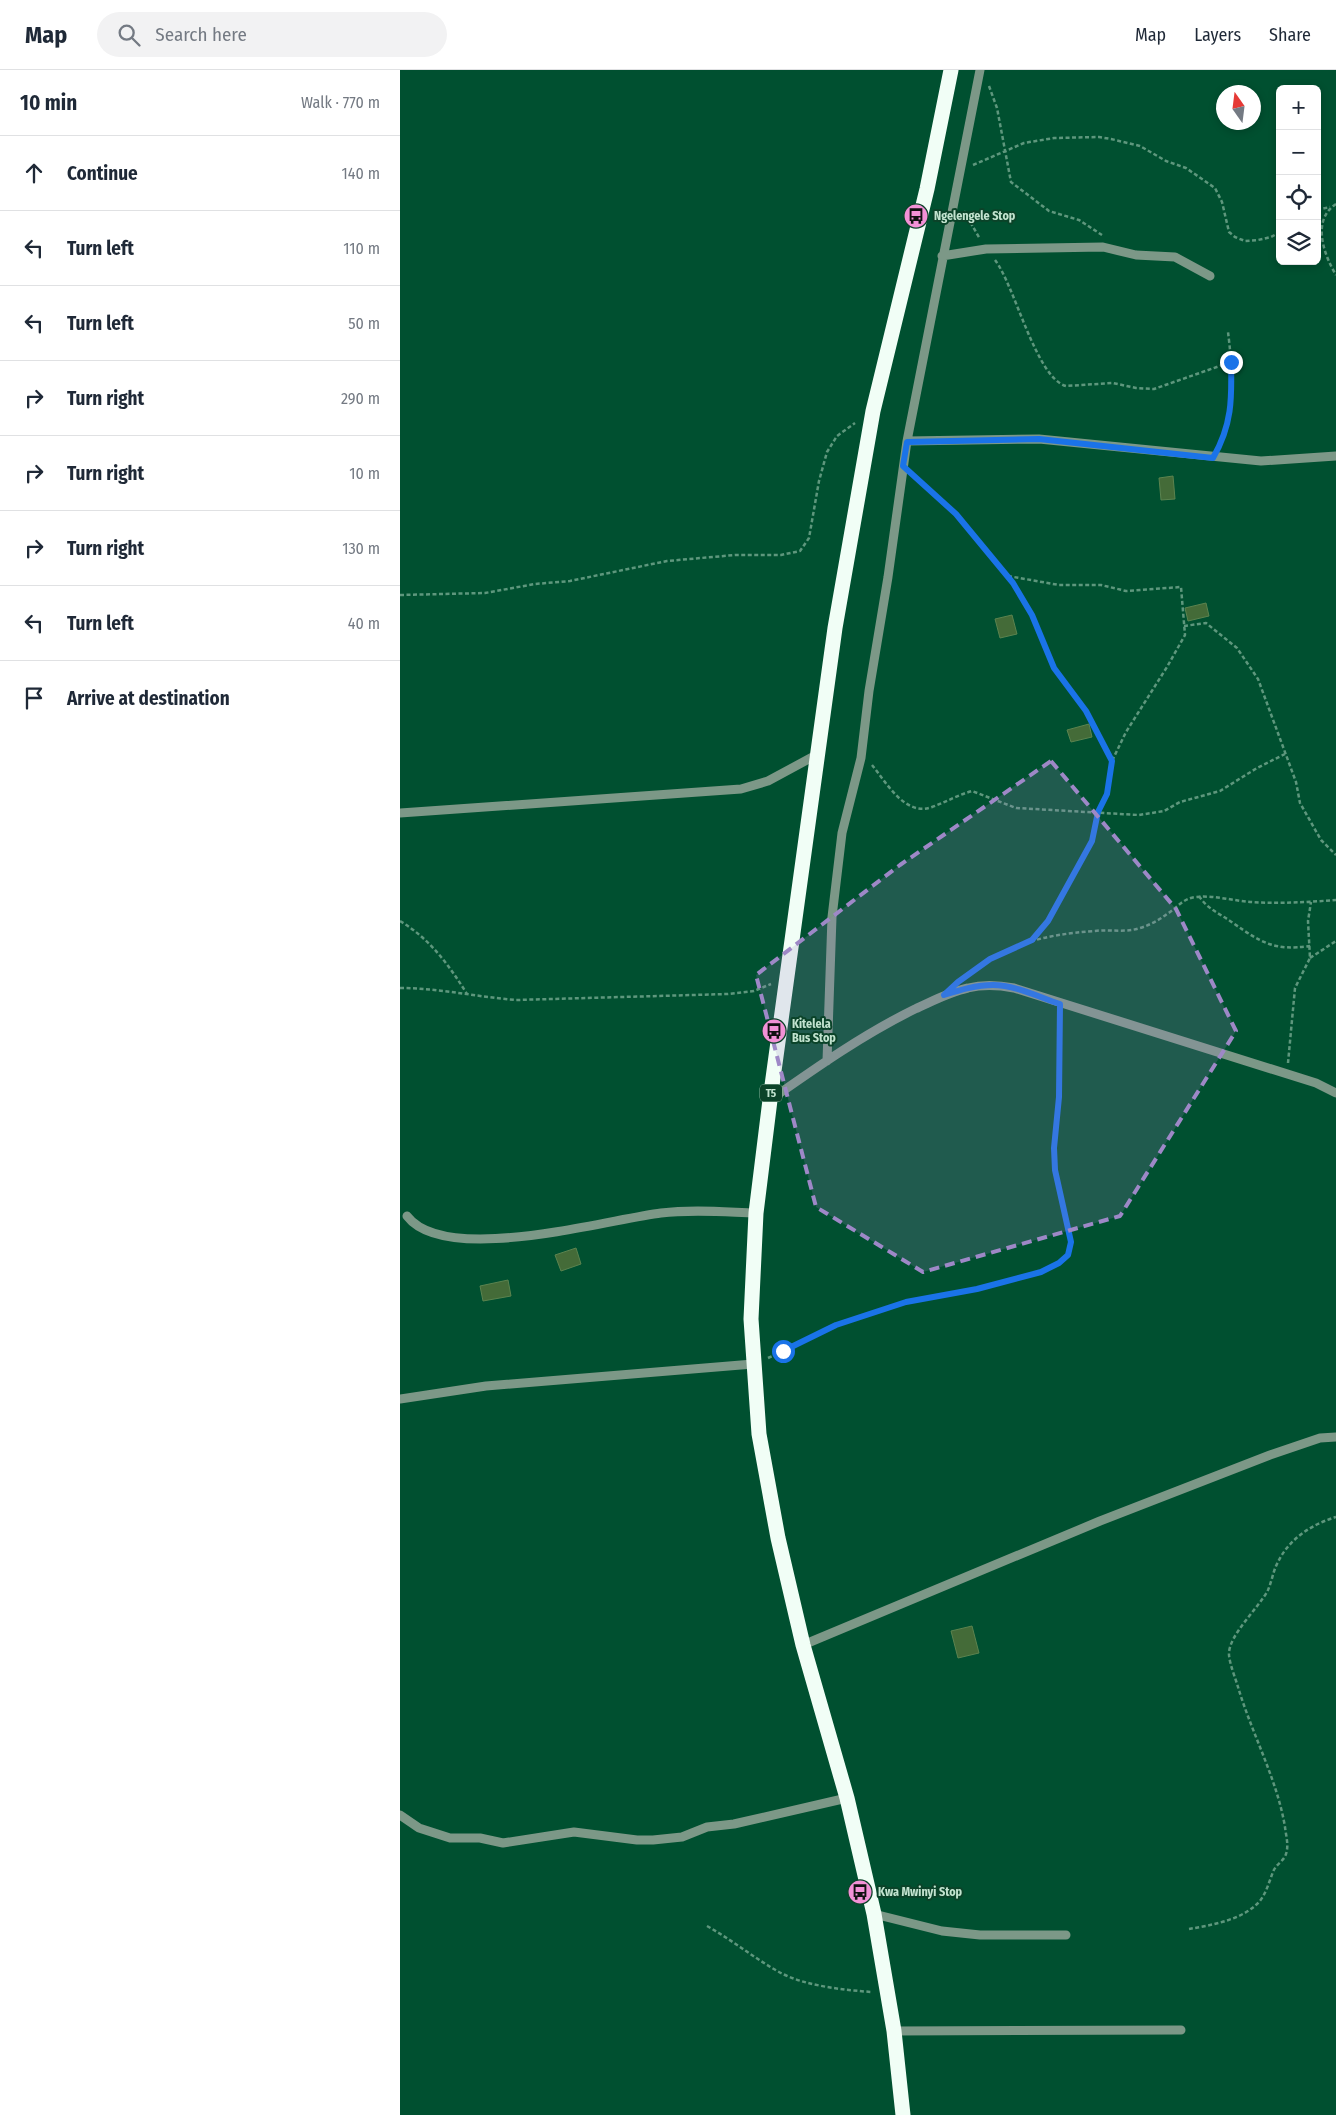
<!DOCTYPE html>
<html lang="en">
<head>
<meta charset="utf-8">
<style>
  :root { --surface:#fff; --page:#f2f2f3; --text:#1f2937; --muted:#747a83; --line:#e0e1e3 }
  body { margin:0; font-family:"Fira Sans Condensed",sans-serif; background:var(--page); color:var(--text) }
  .controls { position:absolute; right:15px; top:15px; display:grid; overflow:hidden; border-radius:8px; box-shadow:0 2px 8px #0003 }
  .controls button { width:45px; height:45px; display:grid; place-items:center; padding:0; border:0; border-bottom:1px solid var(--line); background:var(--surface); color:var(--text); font:25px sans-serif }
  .compass { position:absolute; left:816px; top:15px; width:45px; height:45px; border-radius:50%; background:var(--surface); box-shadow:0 2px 8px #0003; rotate:346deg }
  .stop { position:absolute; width:15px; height:15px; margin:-11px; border:4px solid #1a73e8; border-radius:50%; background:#fff }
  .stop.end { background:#1a73e8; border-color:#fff; box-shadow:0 1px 5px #0008 }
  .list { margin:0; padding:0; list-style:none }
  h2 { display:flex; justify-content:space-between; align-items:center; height:65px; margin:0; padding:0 20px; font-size:21px }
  h2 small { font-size:16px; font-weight:400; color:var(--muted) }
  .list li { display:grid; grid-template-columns:32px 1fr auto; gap:15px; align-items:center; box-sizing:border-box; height:75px; padding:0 20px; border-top:1px solid var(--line) }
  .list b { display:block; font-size:19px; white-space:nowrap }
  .list em { font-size:16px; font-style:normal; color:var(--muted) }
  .icon { flex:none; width:28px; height:28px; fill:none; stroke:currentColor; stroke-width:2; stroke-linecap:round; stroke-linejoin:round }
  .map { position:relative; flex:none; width:936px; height:2045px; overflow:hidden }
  header { display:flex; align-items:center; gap:30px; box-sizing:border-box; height:70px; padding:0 25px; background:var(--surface); border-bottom:1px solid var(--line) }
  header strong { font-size:24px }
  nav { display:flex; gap:28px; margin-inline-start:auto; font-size:18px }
  .search { width:350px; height:45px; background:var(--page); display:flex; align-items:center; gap:12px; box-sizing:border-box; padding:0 18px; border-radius:28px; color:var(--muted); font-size:19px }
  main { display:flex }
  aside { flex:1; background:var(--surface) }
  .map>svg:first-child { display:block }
  .building { fill:#446b38; stroke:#5b834f }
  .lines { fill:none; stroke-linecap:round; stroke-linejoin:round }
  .path { stroke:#5e977d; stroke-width:2.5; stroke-dasharray:4 2.5; stroke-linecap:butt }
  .minor { stroke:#7c9887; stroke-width:9 }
  .highway { stroke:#f1fef6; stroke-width:15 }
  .route { stroke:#1a73e8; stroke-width:6 }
  .marked { fill:#9e88c7; fill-opacity:0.2; stroke:#9e88c7; stroke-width:4; stroke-dasharray:10 6; stroke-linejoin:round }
  .labels { text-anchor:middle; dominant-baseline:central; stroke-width:4; stroke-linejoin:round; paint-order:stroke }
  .shield { fill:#0b4329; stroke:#8bb39d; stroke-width:1 }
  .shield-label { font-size:11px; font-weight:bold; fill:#c2e3cf }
  .poi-label { font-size:12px; font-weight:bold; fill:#c2e3cf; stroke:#0b4329; text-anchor:start }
</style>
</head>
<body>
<header>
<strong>Map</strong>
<div class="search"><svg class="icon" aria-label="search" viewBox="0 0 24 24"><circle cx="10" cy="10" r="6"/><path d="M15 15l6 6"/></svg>Search here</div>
<nav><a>Map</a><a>Layers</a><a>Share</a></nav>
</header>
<main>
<aside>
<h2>10 min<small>Walk · 770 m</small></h2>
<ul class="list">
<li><svg class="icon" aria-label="ahead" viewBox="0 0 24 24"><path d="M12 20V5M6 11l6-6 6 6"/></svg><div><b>Continue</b></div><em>140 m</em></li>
<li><svg class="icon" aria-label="left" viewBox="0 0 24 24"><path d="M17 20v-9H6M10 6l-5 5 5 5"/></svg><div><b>Turn left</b></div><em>110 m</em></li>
<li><svg class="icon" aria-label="left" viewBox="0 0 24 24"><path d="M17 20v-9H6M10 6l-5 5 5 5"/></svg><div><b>Turn left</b></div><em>50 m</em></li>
<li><svg class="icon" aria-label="right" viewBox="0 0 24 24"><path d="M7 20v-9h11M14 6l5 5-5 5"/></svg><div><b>Turn right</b></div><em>290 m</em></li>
<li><svg class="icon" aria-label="right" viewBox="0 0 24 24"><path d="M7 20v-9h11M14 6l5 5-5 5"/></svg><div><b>Turn right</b></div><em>10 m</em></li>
<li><svg class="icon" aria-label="right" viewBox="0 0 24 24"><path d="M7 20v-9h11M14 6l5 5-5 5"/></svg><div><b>Turn right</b></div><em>130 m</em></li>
<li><svg class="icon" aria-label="left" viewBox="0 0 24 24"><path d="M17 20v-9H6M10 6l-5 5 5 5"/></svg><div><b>Turn left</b></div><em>40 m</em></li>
<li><svg class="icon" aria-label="arrive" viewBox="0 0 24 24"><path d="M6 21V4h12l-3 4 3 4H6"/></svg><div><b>Arrive at destination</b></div></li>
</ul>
</aside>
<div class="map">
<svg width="936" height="2045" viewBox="0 0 936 2045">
  <rect width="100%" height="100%" fill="#005030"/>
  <path class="building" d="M773,406l2,23 -14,1 -2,-22z
    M806,533l3,13 -21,5 -3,-13z
    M612,545l5,19 -17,4 -5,-19z
    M689,654l3,13 -21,5 -4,-12z
    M176,1178l5,16 -20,7 -6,-16z
    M108,1210l3,16 -28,5 -3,-15z
    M572,1556l7,27 -21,5 -7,-27z"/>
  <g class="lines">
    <path class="path" d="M589,16l8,22 14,74 38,29 30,9 23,15
      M573,95l51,-22 30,-5 45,-1 12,2 29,7 26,15 20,7 29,20 7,14 7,30 6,5 10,4 13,-1 13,-3 9,-5
      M936,134c-25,16 -12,51 0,71
      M917,140l13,-3
      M564,141l16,28
      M595,190c20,26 41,118 71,126l47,-3 23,5 18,1 77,-27
      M820,375c17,-29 12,-81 8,-113
      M515,406l41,39 57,68 19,32 22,53 32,43 26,50
      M608,506l51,9h42l25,6 55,-4 4,48 -18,32 -41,65 -14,29 -5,33 -8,18 -8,29 -43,80 -16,19
      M0,525l85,-2 50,-9 35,-3 97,-20 68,-6h46l19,-4 9,-13 10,-57 8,-29 10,-16 18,-13
      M784,556l22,-3 31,25 21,31 38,103 4,21 21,37 15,15
      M472,695c14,17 33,52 60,42 14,-5 26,-12 40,-16l44,17 123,7 25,-4 16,-9 40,-11 37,-23 28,-14
      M799,826c9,14 22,18 34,27 29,20 41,28 77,23
      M0,851c30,18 49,44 67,73
      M910,888l26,-17
      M568,905c45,-32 72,-40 127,-44 15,-2 30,2 45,-3 10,-3 19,-8 27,-14 10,-6 16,-16 29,-17 18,-2 38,4 56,5 28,2 56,0 84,-2
      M0,918c39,0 77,9 116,12l212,-6 26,-3 17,-7
      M888,993l7,-75 15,-30 -2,-37 3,-19
      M368,1288l77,-37 61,-19 71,-13 64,-17 18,-9 9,-8 3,-13 -16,-72 -1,-22 5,-51 1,-82
      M307,1856c25,14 47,32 72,46 25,14 65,18 93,20
      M789,1859c23,-4 53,-9 70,-27 7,-8 10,-20 14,-30 3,-8 11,-11 13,-18 3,-9 0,-18 -1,-27 -8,-48 -33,-93 -47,-140 -3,-10 -8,-22 -9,-32 -1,-20 30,-47 39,-65 4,-9 5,-19 10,-28 11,-23 34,-38 58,-45"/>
    <path class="minor" d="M542,186l44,-7 117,-2 33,8 39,2 35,19
      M507,371l132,-2 222,22 75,-5
      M0,743l341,-24 27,-8 50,-27
      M427,991l5,-144 10,-84 19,-75 8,-67 19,-114 19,-136 73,-371
      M370,1030c47,-33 94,-66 145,-91 18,-8 34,-17 53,-21 16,-4 30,-3 46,0l302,95 20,10
      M7,1146c38,50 198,4 254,-3 32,-4 64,-1 95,0
      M0,1329l86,-13 267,-22
      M403,1575l297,-124 170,-66 50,-17 16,-1
      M0,1745l19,13 31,10h30l23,5 71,-11 63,8h16l29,-3 25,-10 27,-3 113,-26
      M474,1844l68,17 38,4h86
      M494,1961l287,-1"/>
    <path class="highway" d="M503,2045l-9,-84 -20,-117 -27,-116 -44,-153 -25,-107 -19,-104 -8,-115 5,-106 14,-113 65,-472 38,-217 54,-222 24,-119"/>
  </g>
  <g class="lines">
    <path class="route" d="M383,1281l53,-26 70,-23 71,-13 64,-17 18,-9 9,-8 3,-13 -16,-72 -1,-22 5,-51 1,-93c-21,-7 -45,-19 -67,-19 -17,0 -33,5 -49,10l14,-13 32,-23 42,-19 16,-19 44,-80 6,-29 9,-18 5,-33 -26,-50 -32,-43 -22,-53 -19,-32 -57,-69 -53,-48 4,-24 132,-3 174,19c19,-33 19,-59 18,-96"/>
  </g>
  <path class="marked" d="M651,691l125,148 60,122 -116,185 -197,56 -107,-65 -60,-232 144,-110z"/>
  <defs>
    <symbol id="bus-disc" viewBox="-11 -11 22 22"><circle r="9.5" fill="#f291d6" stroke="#0b4329"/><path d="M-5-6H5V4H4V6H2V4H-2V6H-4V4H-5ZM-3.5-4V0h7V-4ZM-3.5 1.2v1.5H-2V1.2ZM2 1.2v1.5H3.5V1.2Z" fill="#111"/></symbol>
  </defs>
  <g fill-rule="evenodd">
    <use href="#bus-disc" x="502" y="132" width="28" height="28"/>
    <use href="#bus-disc" x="360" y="947" width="28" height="28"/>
    <use href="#bus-disc" x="446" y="1808" width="28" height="28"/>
  </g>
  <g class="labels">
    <rect class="shield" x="360" y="1014.5" width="22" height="17" rx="4"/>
    <g class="shield-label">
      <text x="371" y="1023">T5</text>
    </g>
    <g class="poi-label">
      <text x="534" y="146">Ngelengele Stop</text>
      <text x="392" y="954">Kitelela<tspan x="392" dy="14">Bus Stop</tspan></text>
      <text x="478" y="1822">Kwa Mwinyi Stop</text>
    </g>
  </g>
</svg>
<div class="controls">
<button>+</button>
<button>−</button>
<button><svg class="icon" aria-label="locate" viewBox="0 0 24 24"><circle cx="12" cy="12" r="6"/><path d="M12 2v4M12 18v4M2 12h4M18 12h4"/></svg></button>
<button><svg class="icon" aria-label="layers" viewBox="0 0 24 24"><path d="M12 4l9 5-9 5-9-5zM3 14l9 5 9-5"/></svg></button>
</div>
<svg class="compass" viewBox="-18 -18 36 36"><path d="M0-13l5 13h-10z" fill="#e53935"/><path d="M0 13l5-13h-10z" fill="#747a83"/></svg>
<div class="stop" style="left:383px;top:1281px"></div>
<div class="stop end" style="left:831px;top:292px"></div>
</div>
</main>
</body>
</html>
